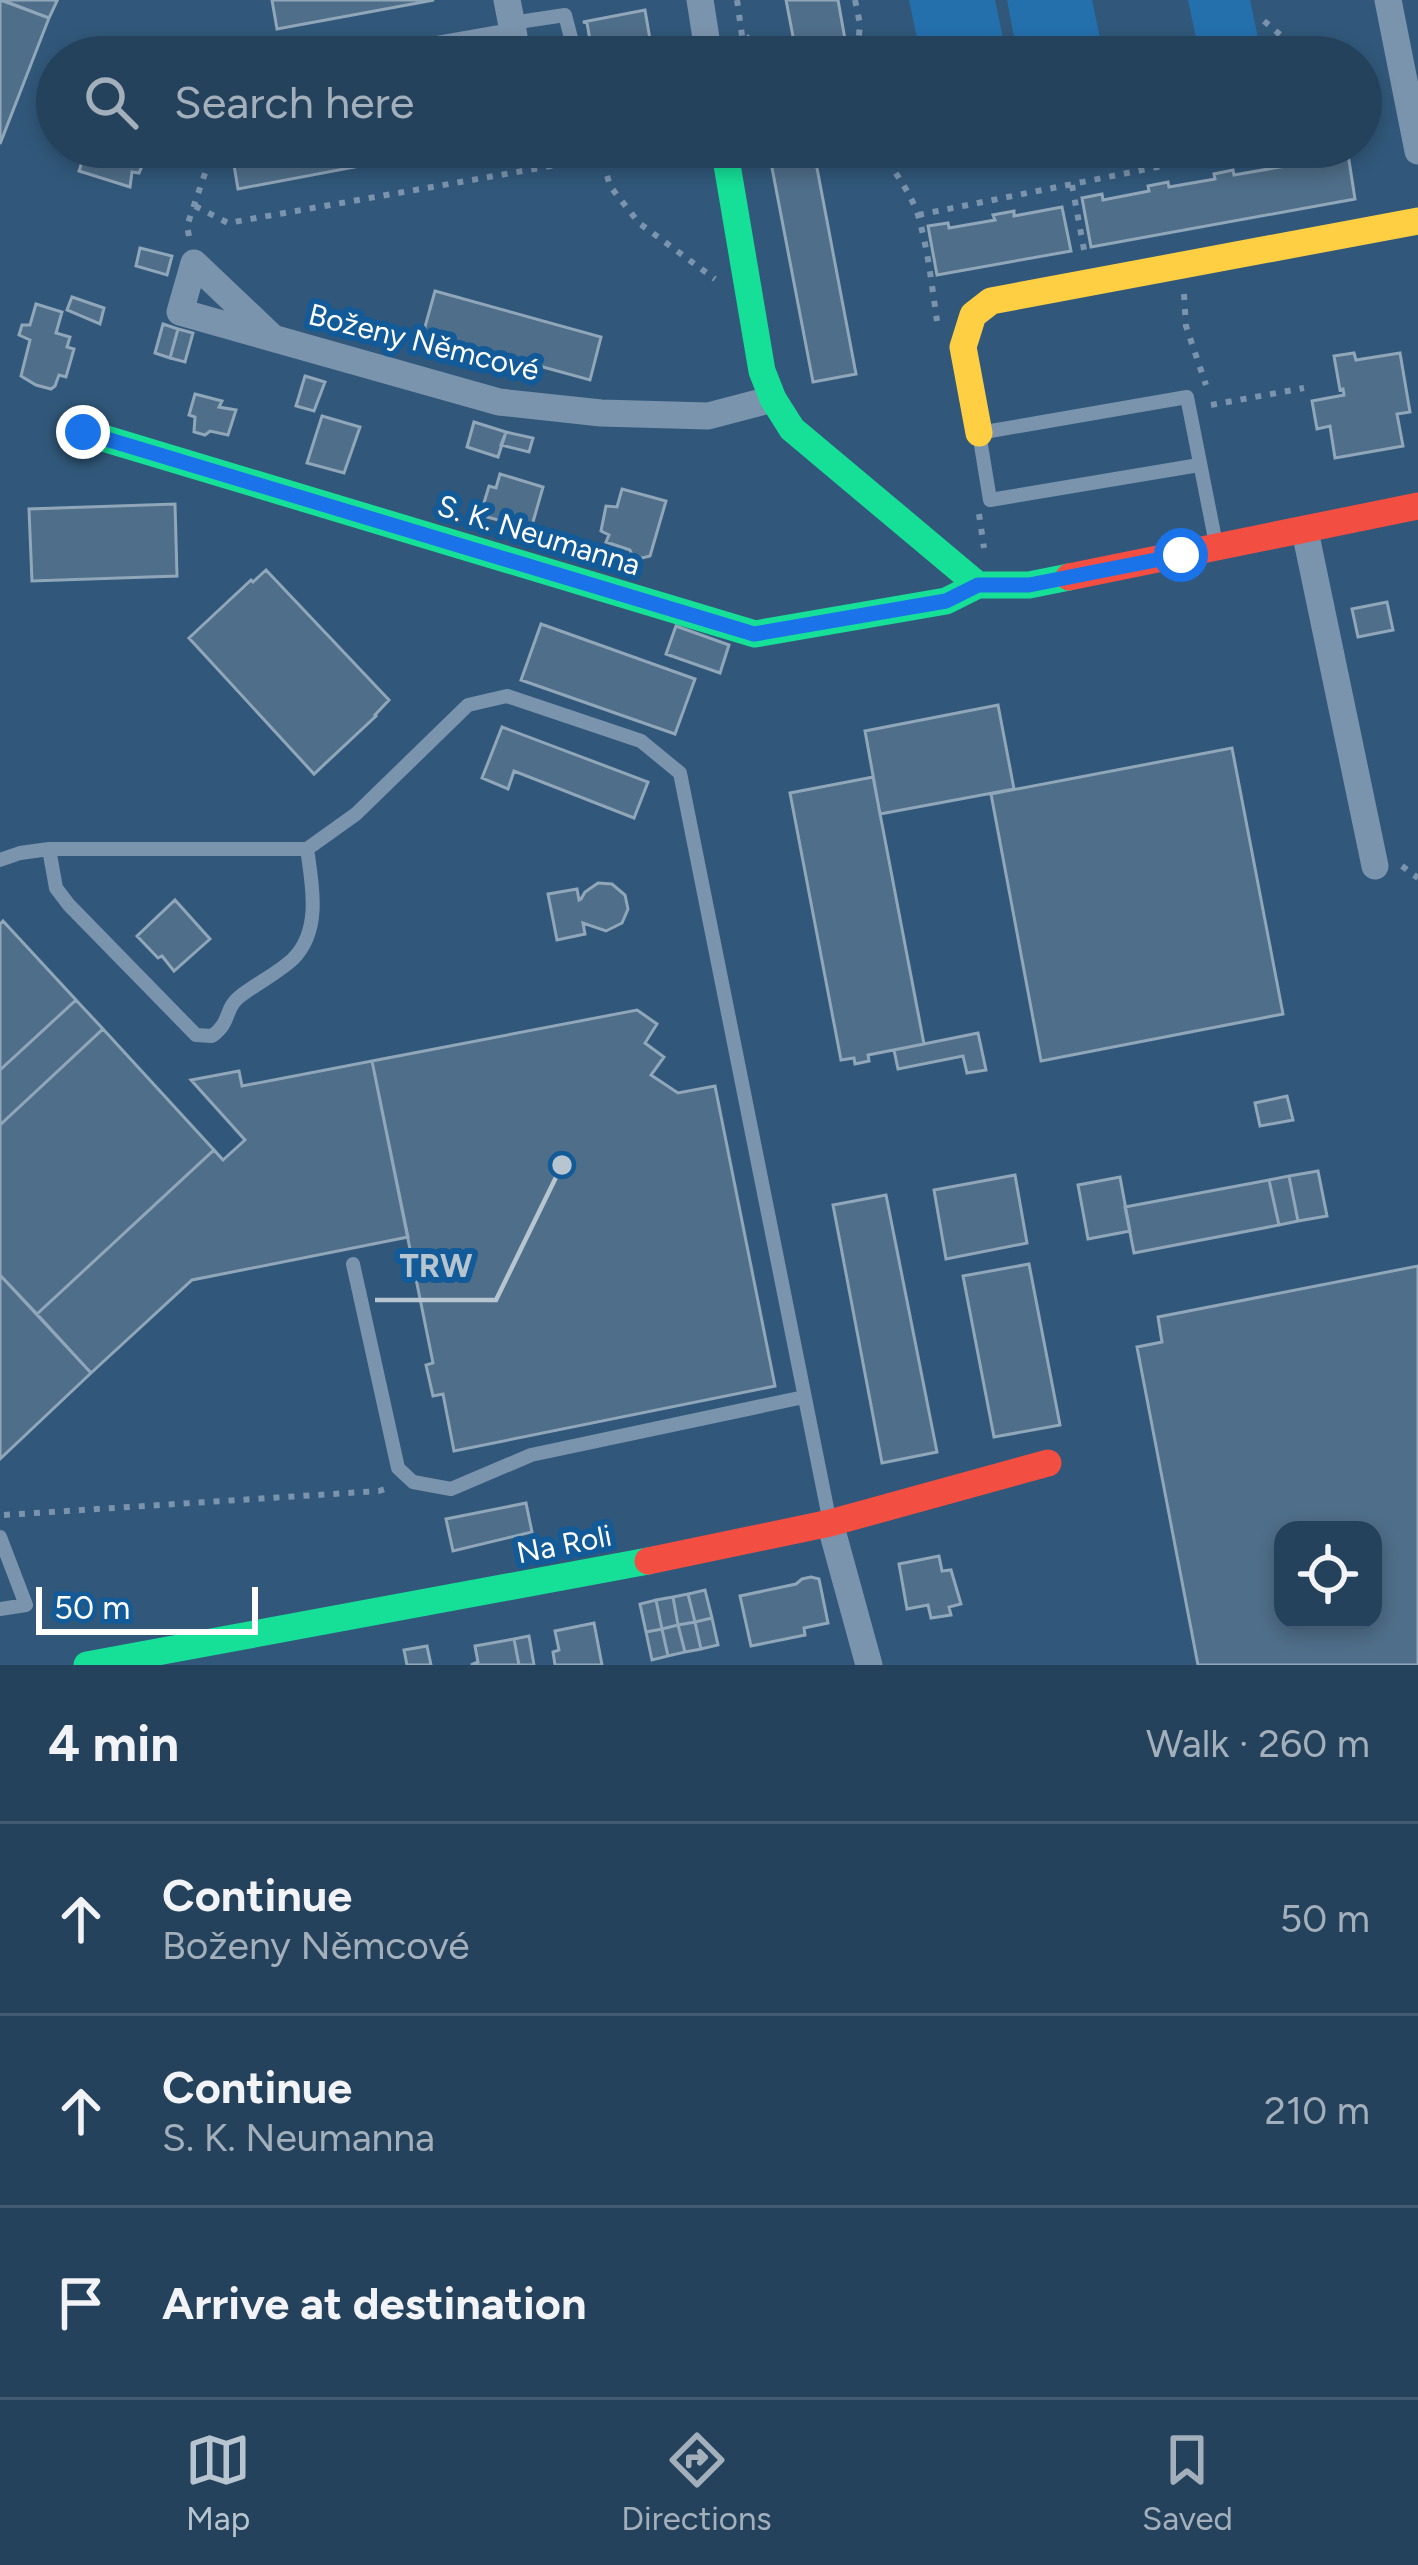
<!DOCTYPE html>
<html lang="en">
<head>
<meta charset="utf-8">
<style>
  :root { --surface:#25425c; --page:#2d4962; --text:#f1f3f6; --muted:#a3b0bb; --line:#425b72; --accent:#b7c5d0 }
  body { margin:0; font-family:Figtree,sans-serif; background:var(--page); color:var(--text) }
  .controls { position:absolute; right:36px; bottom:36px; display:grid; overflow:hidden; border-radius:24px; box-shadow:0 6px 18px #0003 }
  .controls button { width:108px; height:108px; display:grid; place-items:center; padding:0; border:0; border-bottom:3px solid var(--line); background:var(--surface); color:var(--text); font:60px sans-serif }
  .scale { position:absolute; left:36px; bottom:30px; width:222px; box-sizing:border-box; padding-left:12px; border:6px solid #fff; border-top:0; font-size:33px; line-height:42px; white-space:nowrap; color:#fff; -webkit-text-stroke:9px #135b98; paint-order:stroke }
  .stop { position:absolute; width:36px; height:36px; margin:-27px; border:9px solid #1a73e8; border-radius:50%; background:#fff }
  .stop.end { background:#1a73e8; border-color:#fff; box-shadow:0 3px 12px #0008 }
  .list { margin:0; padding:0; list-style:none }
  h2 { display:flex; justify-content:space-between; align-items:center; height:156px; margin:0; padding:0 48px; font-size:51px }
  h2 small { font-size:39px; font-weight:400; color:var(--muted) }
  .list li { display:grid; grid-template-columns:78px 1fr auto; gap:36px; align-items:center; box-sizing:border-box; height:192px; padding:0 48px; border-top:3px solid var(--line) }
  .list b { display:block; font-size:45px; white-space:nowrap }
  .list p { margin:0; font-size:39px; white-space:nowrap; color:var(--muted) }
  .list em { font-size:39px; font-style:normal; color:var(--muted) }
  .icon { flex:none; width:66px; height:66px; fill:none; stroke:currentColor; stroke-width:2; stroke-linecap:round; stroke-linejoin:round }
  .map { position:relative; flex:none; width:1418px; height:1665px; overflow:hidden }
  .search { position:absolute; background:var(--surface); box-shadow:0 6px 18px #0003; left:36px; right:36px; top:36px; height:132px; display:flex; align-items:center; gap:30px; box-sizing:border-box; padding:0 42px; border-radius:66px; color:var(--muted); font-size:45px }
  .sheet { height:732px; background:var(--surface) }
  nav { display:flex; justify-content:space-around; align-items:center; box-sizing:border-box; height:168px; border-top:3px solid var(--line); background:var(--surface); font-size:33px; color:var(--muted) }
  nav a { display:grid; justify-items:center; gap:6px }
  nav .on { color:var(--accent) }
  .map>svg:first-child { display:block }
  .green { fill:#2470ad }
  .building { fill:#4f6e89; stroke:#90a6b9; stroke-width:3; fill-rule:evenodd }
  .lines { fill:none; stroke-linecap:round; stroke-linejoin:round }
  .path { stroke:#7b94ad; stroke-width:6; stroke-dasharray:6 9; stroke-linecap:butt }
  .lane { stroke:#7b94ad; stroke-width:14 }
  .street { stroke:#7b94ad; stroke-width:27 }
  .fast { stroke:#16e098; stroke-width:27 }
  .slow { stroke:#ffcf43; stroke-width:27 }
  .jam { stroke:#f24e42; stroke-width:27 }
  .route { stroke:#1a73e8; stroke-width:15 }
  .labels { text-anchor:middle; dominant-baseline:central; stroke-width:12; stroke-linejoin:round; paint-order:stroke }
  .street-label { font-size:30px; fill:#fff; stroke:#135b98 }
  .leader { fill:none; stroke:#b7c5d0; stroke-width:4.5 }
  .callout-dot { fill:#b7c5d0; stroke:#135b98; stroke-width:4.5 }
  .callout-label { font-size:33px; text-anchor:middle; font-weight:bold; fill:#b7c5d0; stroke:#135b98; stroke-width:12; stroke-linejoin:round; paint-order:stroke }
</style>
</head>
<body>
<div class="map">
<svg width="1418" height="1665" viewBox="0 0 1418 1665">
  <rect width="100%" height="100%" fill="#31587a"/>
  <path class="green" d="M909,0h86l12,57h-86z
    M1007,0h85l12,57h-86z
    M1188,0h62l12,57h-62z"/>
  <path class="building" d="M0,0l49,18 -49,126z
    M2,0h52l3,1 -8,17z
    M272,0h162l-157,29z
    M786,0h52l10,56 -51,1z
    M645,10l8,47h-60l-6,-34 -4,-1z
    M87,147h54l-3,11 7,1 -6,14 -7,-1 -2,15 -51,-16z
    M231,147h229l-222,42z
    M768,147h45l43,227 -43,8z
    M1348,154l7,45 -264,48 -9,-49 20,-4 1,6 46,-9 -1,-5 20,-4 1,5 46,-8 -1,-5 19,-4 1,5 46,-8 -1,-5 20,-4 1,5z
    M1062,207l9,44 -134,24 -9,-49 20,-3 1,5 46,-8 -2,-5 21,-4v5z
    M140,248l32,8 -5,19 -31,-9z
    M435,291l166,46 -11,43 -167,-46z
    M72,297l32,11 -4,16 -33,-14z
    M36,304l26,8 -6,21 14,4 -3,10 7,2 -8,28 -7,-2 -4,11 -4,3 -15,-4 -15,-9 9,-36 -11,-5 3,-10h8z
    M163,324l15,5 -8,29 -15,-5z
    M178,329l15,4 -8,29 -15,-4z
    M1354,353l2,7 44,-7 10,59 -13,2 6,32 -68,12 -5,-32 -13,3 -5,-28 32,-6 -1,-6 -3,1 -6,-34z
    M305,376l20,6 -11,29 -18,-5z
    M195,394l27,7 -3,6 17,3 -8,25 -18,-4 -5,4 -11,-3 1,-15 -6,-2z
    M322,416l38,11 -16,46 -37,-10z
    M474,422l32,10 -8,25 -31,-10z
    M506,432l27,6 -4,14 -28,-7z
    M500,474l43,13 -12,42 -44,-12 3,-9 -7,-2 6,-20 7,2z
    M622,489l44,12 -16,55 -8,2 -10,-3 -2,-5 -24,-8 3,-7 -8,-4 5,-25 11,1z
    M175,504l2,72 -145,5 -3,-72z
    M266,570l123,130 -14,15 1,1 -62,58 -125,-136 62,-58 2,2z
    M1387,602l6,28 -35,7 -6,-28z
    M541,624l154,55 -20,55 -154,-54z
    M676,626l53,19 -9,28 -54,-19z
    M998,705l16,84 -134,25 -15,-83z
    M502,727l146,55 -14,36 -120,-47 -6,18 -26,-11z
    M1232,748l51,266 -242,47 -50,-267z
    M873,777l51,267 -56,11 1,6 -14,3 -1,-6 -13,2 -51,-267z
    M598,883l14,1 13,11 3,14 -6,14 -16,8 -23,-8 2,11 -28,6 -9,-46 29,-5 2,11 2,-1 4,-7z
    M175,900l35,39 -36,32 -12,-15 -4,2 -21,-22z
    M3,921l73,79 -76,70v-146z
    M76,1000l27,29 -103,96v-55z
    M637,1010l20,14 -12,19 19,14 -13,18 27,18 37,-7 60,300 -321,65 -11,-57 -10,2 -7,-31 7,-2 -61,-302z
    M103,1029l111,121 -177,164 -37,-39v-150z
    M978,1033l8,37 -19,3 -4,-17 -65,13 -4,-19z
    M372,1061l36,176 -216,43 -101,93 -54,-59 177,-164 9,10 22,-20 -54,-60 48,-9 3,15z
    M1287,1096l6,24 -33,6 -5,-23z
    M1318,1171l9,45 -29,5 -9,-45z
    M1015,1175l12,68 -81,16 -12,-69z
    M1289,1176l9,45 -19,4 -10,-45z
    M1120,1177l10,54 -42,8 -10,-54z
    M1269,1180l10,45 -145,28 -9,-46z
    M886,1195l51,257 -55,11 -49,-258z
    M1029,1264l31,161 -66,12 -31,-161z
    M1418,1266v399h-220l-61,-318 25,-5 -4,-25zM1283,1530h90v90h-90z
    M0,1275l91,98 -91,86z
    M526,1503l6,29 -79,19 -7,-32z
    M939,1556l3,15 9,-1 10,34 -12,3 2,8 -20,3 -3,-13 -21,4 -8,-45z
    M811,1577l8,2 9,44 -24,5 1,7 -54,11 -11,-50 56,-12 6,-5z
    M705,1590l7,28 -17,4 -7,-28z
    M688,1594l7,28 -17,3 -5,-28z
    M673,1597l5,28 -16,4 -6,-29z
    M656,1600l6,29 -16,3 -6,-28z
    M712,1618l6,27 -17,4 -6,-27z
    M695,1622l6,27 -16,3 -7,-27z
    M594,1623l8,42h-47l-2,-13 6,-2 -4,-19z
    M678,1625l7,27 -17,4 -6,-27z
    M662,1629l6,27 -16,4 -6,-28z
    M529,1636l5,29h-15l-5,-26z
    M514,1639l5,26h-48l7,-3 -3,-16z
    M427,1646l4,19h-24l-3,-15z"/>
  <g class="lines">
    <path class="path" d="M737,0l8,57
      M855,0l5,24 -3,33
      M1264,21l20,17 14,19
      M746,36l20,21
      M599,147l11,39 29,37 76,56
      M869,147l15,13
      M881,147c11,24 29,43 37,68 10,34 14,72 19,106
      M1072,185l13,70
      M195,206l33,17 374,-66
      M918,215l339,-68
      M189,236l-2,-10 27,-79
      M1184,294l2,32 20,59
      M1211,405l93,-17
      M979,514l5,34
      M1402,866l16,12
      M4,1515l375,-24 12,-4"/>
    <path class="lane" d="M512,23l53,-8 11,42
      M1199,465l-209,35 -11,-67 208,-36 29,147
      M49,849l7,39 13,17 127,130 16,1c20,-15 12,-26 26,-38 17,-14 39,-24 55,-39 29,-29 19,-75 14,-110
      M0,860l20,-7 29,-4h258l49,-35 112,-109 39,-9 134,45 39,32 149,745
      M353,1264l45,204 15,14 38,7 80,-34 273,-58
      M0,1537l26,68 -26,4"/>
    <path class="street" d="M700,0l9,57
      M1388,0l30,151
      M394,57l120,-21 -7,-36
      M272,337l-78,-74 -14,49 319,90 102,11 107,3 65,-17
      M1305,531l70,335
      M830,1523l39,142"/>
    <path class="fast" d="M724,147l38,224 11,28 19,30 186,156h51l40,-8
      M83,432l672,202 191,-33 32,-16
      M87,1665l561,-104"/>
    <path class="slow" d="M979,433l-16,-86 10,-32 18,-14 427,-80"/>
    <path class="jam" d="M1069,577l349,-71
      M648,1561l182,-38 218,-60"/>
  </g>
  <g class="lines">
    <path class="route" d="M83,432l671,202 192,-33 32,-16h51l152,-30"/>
  </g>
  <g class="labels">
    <g class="street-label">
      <text transform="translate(424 342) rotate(14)">Boženy Němcové</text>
      <text transform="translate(539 535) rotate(17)">S. K. Neumanna</text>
      <text transform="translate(564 1544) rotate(-11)">Na Roli</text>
    </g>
  </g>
  <path class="leader" d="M562 1165L496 1300H375"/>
  <circle class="callout-dot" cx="562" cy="1165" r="12"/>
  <g class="callout-label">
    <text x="436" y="1277">TRW</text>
  </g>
</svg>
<div class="controls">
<button><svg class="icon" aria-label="locate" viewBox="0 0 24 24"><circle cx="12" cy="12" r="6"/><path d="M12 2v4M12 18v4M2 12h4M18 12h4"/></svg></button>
</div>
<div class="scale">50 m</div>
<div class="stop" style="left:1181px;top:555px"></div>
<div class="stop end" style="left:83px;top:432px"></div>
<div class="search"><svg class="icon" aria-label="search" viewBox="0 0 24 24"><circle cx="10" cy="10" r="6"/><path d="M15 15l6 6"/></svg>Search here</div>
</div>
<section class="sheet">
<h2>4 min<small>Walk · 260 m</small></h2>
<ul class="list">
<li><svg class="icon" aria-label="ahead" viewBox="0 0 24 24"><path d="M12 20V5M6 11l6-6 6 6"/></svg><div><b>Continue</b><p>Boženy Němcové</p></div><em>50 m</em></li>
<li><svg class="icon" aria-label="ahead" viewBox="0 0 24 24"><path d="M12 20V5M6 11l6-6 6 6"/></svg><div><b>Continue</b><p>S. K. Neumanna</p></div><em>210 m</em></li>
<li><svg class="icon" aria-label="arrive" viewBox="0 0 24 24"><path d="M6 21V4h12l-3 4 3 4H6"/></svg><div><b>Arrive at destination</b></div></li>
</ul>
</section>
<nav>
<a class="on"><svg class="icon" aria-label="map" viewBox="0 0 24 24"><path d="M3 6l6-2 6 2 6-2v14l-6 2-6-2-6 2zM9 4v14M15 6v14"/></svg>Map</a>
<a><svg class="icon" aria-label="directions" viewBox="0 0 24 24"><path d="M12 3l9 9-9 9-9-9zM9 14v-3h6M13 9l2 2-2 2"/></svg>Directions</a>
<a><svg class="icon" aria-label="saved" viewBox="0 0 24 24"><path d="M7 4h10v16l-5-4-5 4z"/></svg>Saved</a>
</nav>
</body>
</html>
